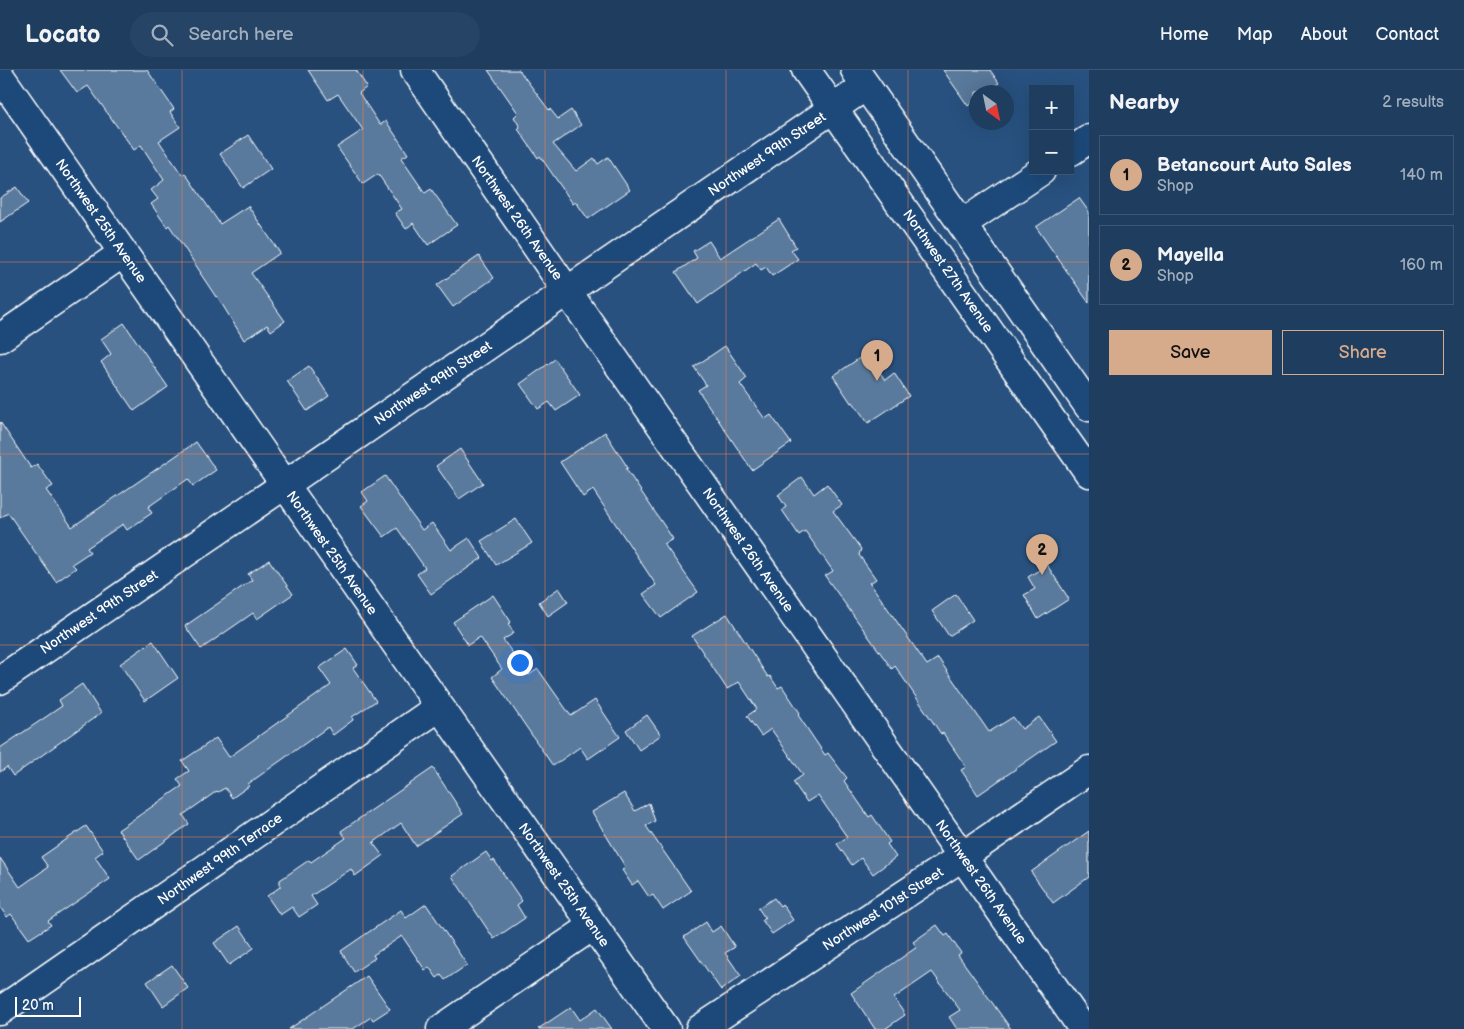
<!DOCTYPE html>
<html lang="en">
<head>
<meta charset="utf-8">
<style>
  :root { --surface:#1e3d5f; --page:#264465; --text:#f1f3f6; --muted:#a1aebd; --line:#3c5674; --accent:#d6ab8b }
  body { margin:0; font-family:"Balsamiq Sans",sans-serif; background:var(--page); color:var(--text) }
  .controls { position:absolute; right:15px; top:15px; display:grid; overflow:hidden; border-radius:0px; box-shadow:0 5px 20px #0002 }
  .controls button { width:45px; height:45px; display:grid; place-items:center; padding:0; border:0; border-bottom:1px solid var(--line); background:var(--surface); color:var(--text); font:25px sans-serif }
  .compass { position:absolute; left:969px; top:15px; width:45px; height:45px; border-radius:50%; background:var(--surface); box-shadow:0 5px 20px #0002; rotate:147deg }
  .scale { position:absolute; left:15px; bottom:12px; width:66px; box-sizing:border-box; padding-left:5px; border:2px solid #fff; border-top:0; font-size:14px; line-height:18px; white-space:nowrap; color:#fff; -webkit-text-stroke:4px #1f4a7a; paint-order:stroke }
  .you { position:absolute; left:519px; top:592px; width:18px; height:18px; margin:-12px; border:4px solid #fff; border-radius:50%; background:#1a73e8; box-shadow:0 0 0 8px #1a73e833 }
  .badge { display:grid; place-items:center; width:32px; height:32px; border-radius:50%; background:var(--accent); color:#111; font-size:16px; font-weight:700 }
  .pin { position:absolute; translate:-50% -41px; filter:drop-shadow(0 1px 2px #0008) }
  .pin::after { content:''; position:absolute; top:26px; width:18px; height:15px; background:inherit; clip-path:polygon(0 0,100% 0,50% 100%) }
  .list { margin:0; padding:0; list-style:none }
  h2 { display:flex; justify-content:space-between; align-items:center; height:65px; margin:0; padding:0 20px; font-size:21px }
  h2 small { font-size:16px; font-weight:400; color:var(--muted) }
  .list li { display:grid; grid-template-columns:32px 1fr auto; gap:15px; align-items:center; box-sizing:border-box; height:80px; margin:0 10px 10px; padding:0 10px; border:1px solid var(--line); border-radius:0px }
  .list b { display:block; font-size:19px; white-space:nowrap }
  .list p { margin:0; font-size:16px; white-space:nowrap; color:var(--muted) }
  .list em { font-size:16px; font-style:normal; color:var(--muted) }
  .actions { display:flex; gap:10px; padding:15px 20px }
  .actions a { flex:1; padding:11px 0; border:1px solid var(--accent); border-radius:0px; text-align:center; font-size:18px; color:var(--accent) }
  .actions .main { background:var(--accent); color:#111 }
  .icon { flex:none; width:28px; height:28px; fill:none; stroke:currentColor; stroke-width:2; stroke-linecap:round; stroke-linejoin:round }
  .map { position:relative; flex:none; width:1089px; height:959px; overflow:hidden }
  header { display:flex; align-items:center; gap:30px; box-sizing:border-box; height:70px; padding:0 25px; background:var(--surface); border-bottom:1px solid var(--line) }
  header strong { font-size:24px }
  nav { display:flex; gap:28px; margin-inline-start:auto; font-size:18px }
  .search { width:350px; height:45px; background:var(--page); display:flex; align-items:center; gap:12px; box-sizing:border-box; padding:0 18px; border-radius:28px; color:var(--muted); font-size:19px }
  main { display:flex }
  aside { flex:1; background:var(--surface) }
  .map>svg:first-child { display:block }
  .building { fill:#5a7a9d; stroke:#fff }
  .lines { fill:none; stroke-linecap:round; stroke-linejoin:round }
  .minor-casing { stroke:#fff; stroke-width:31 }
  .major-casing { stroke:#fff; stroke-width:31 }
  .minor { stroke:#1f4a7a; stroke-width:28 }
  .major { stroke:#1f4a7a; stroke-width:28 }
  .grid { fill:none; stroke:#ee8249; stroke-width:1; stroke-opacity:0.55 }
  .labels { text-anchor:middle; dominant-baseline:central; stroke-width:4; stroke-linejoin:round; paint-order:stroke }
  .street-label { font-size:14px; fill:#fff; stroke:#1f4a7a }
</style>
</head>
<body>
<header>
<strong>Locato</strong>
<div class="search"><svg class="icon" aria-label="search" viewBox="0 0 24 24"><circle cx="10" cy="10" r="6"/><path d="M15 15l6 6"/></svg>Search here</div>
<nav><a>Home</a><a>Map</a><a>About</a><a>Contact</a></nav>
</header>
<main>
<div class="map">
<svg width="1089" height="959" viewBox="0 0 1089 959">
  <rect width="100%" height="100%" fill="#28517f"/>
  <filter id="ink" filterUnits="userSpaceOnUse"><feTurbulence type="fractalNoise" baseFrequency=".02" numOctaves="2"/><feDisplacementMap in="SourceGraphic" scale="10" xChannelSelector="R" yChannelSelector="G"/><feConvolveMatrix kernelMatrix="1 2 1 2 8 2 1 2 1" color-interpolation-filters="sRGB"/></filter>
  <g filter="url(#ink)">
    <path class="building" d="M60,0h87l27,39 -4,3 10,15 -21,14 23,34 3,-2 35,51 28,-18 32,47 -29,20 34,48 -14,10 -4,-6 -23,15 -27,-44 -1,1 -16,-24h1l-32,-48 -2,2 -16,-23 7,-5 -7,-9 13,-10 -23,-35 -7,5 -46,-64 -11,7z
      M308,0h48l11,17 -8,6 21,32 6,-4 22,33 -7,4 24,35 6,-4 26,36 -29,20 -15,-22 -7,6 -11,-16 7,-4 -24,-35 -15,10 -26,-37 26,-17 -25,-36 -10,6z
      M488,0h31l30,40 1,-1 8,10 13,-9 10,15 -28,19 23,27 18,-13 4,6 10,-7 22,33 -42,29 -12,-17 -3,2 -33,-48 -2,2 -20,-29 2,-2 -6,-10 4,-4z
      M943,0h47l9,13 -13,9h-10v7l-8,7z
      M248,65l23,34 -28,19 -23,-34z
      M17,117l11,16 -28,19v-24z
      M1079,128l10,14v91l-53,-76z
      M779,149l17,28 -5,3 7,9 -26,17 -6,-9 -5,3 -5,-7 -58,41 -22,-32 21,-14 -4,-7 16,-10 11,17z
      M479,186l15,22 -41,29 -16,-22z
      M124,253l44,64 -34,24 -33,-49 10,-8 -10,-15z
      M725,276l22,32 -7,6 25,35 6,-4 20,28 -39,27 -54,-80 8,-5 -12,-18z
      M867,283l18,27 9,-7 15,23 -41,27 -15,-21 -2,1 -18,-27z
      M555,289l25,36 -24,16 -7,-9 -11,7 -18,-25z
      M309,296l20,30 -22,15 -20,-30z
      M0,352l31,46 6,-4 16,22 -7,4 26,37 124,-85 20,28 -23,16 -5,-7 -40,28 4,6 -25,17 -4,-6 -36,24 3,4 -18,12 4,4 -20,14 -48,-69 -8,5z
      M605,362l23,36 -2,1 47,70 -9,5 34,48 -37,26 -18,-24 13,-9 -63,-95 -10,7 -23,-35z
      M460,379l23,34 -24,16 -23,-33z
      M385,406l37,54 10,-7 19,27 18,-12 13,20 -51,36 -14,-20 8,-6 -28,-40 -13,9 -23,-31 7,-5 -6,-9z
      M802,407l12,17 13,-10 15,21 -9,6 28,38 -2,6 17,24 -6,4 57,82 11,-7 51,74 24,-15 9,12 17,-12 17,24 -78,54 -17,-25 5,-3 -23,-34 -2,1 -46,-68 -3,3 -67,-93 8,-5 -28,-40 -6,4 -17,-25 4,-3 -8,-12z
      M516,449l16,24 -36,22 -15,-24z
      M269,490l24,34 -36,25 -4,-6 -52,36 -16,-23 67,-46 -4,-6z
      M1047,495l22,34 -31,20 -14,-24 11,-6 -7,-12z
      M559,518l9,14 -20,14 -9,-14z
      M956,524l17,26 -24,16 -17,-25z
      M493,525l18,27 -3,2 6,9 -11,7 26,35 9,-6 33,47 24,-16 25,37 -32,22 -8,-12 -27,19 -61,-89 10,-8 -22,-32 -12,8 -15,-23z
      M727,544l41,63 2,-1 8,12 4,-2 18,27 -2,2 27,40 3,-2 19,25 -3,3 25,36 3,-2 18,27 -3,2 9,13 -23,17 -12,-16 -9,7 -15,-21 10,-7 -29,-42 -11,7 -14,-20 10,-7 -32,-46 -10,7 -14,-20 10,-7 -18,-27 -12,7 -35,-53z
      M153,571l25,37 -33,23 -25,-37z
      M347,579l11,16 -5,3 23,33 -24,16 1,3 -20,15 -5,-8 -80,57 1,2 -17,12 -7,-10 -7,4 -1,-1 -34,24 6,9 -50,36 -21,-30 64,-44 -5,-7 12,-8 -7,-10 34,-23 13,19 102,-72 -12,-17z
      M82,614l19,29 -88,63 -6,-9 -7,5v-24l62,-42 -3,-6z
      M647,645l14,20 -22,15 -13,-20z
      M433,698l30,46 -47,32 -15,-23 -28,20 10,13 -28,20 -4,-7 -40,27 6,9 -18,12 -7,-10 -12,8 -13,-19 13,-9v-7l29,-20 2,2 35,-24 -5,-7z
      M624,723l11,18 14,-8 6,18 -9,5 45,65 -28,19 -10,-15 -4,2 -11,-16 -6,4 -10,-15 4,-2 -34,-56z
      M86,756l17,25 -8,6 15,22 -62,42 3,4 -22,14 -18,-25 -4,3 -7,-10v-49l20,29 28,-20 -7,-10z
      M1089,761v46l-36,26 -22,-31z
      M486,782l6,9 2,-1 28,41 -5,4 8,13 -31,21 -42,-63z
      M774,828l6,8 2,-2 11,16 -21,14 -10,-14 3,-2 -7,-10z
      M426,834l41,61 -22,15 -4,-5 -4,3 -8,-11 -4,3 -23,-34 -29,19 2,3 -21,14 -13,-21 60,-41 5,8z
      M706,852l6,10 9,-6 14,21 -10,6 16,23 -20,14 -37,-53z
      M937,855l8,11 3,-2 13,19 -3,2 53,74h-54l-8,-12 11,-7 -28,-38 -38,26 11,17 -20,14h-10l-24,-36 66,-46 -4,-5z
      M239,856l15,22 -25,17 -15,-22z
      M172,895l16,23 -25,18 -16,-24z
      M367,906l23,33 -17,11 -2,-3 -18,12h-64z
      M571,937l9,13 17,-12 15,21h-74z"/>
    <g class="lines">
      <defs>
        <path id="minor" d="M415,0l152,221 516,738
          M0,6l435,624 231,329
          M1070,82l19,-13
          M962,154l79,-53
          M0,268l123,-85
          M0,610l866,-594
          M0,941l439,-304
          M441,959l152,-103
          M700,959l263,-173 126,-86"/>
        <path id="major" d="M806,0l283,403
          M855,0l234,337"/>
      </defs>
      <use href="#minor" class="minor-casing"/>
      <use href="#major" class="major-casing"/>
      <use href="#minor" class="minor"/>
      <use href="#major" class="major"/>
    </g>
  </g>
  <path class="grid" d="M182,0v959M363,0v959M545,0v959M726,0v959M908,0v959M0,192h1089M0,384h1089M0,575h1089M0,767h1089"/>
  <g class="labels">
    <g class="street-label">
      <text transform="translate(767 84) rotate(-34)">Northwest 99th Street</text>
      <text transform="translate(517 148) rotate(55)">Northwest 26th Avenue</text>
      <text transform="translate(101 151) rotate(55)">Northwest 25th Avenue</text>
      <text transform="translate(948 201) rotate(55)">Northwest 27th Avenue</text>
      <text transform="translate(433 313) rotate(-34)">Northwest 99th Street</text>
      <text transform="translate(748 480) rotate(55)">Northwest 26th Avenue</text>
      <text transform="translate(332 483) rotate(55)">Northwest 25th Avenue</text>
      <text transform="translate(99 542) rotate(-34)">Northwest 99th Street</text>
      <text transform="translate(220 789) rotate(-35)">Northwest 99th Terrace</text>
      <text transform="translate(981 812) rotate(55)">Northwest 26th Avenue</text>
      <text transform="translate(564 815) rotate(55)">Northwest 25th Avenue</text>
      <text transform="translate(883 839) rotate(-33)">Northwest 101st Street</text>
    </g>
  </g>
</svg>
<div class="controls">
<button>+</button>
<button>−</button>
</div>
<svg class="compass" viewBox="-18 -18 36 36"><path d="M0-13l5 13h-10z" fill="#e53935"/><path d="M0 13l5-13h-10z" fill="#a1aebd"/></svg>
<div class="scale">20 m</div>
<div class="you"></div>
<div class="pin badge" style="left:877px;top:311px">1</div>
<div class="pin badge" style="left:1042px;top:505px">2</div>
</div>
<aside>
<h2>Nearby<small>2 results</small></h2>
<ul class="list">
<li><span class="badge">1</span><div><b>Betancourt Auto Sales</b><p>Shop</p></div><em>140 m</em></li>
<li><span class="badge">2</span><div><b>Mayella</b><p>Shop</p></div><em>160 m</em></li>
</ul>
<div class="actions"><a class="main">Save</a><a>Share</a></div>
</aside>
</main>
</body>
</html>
